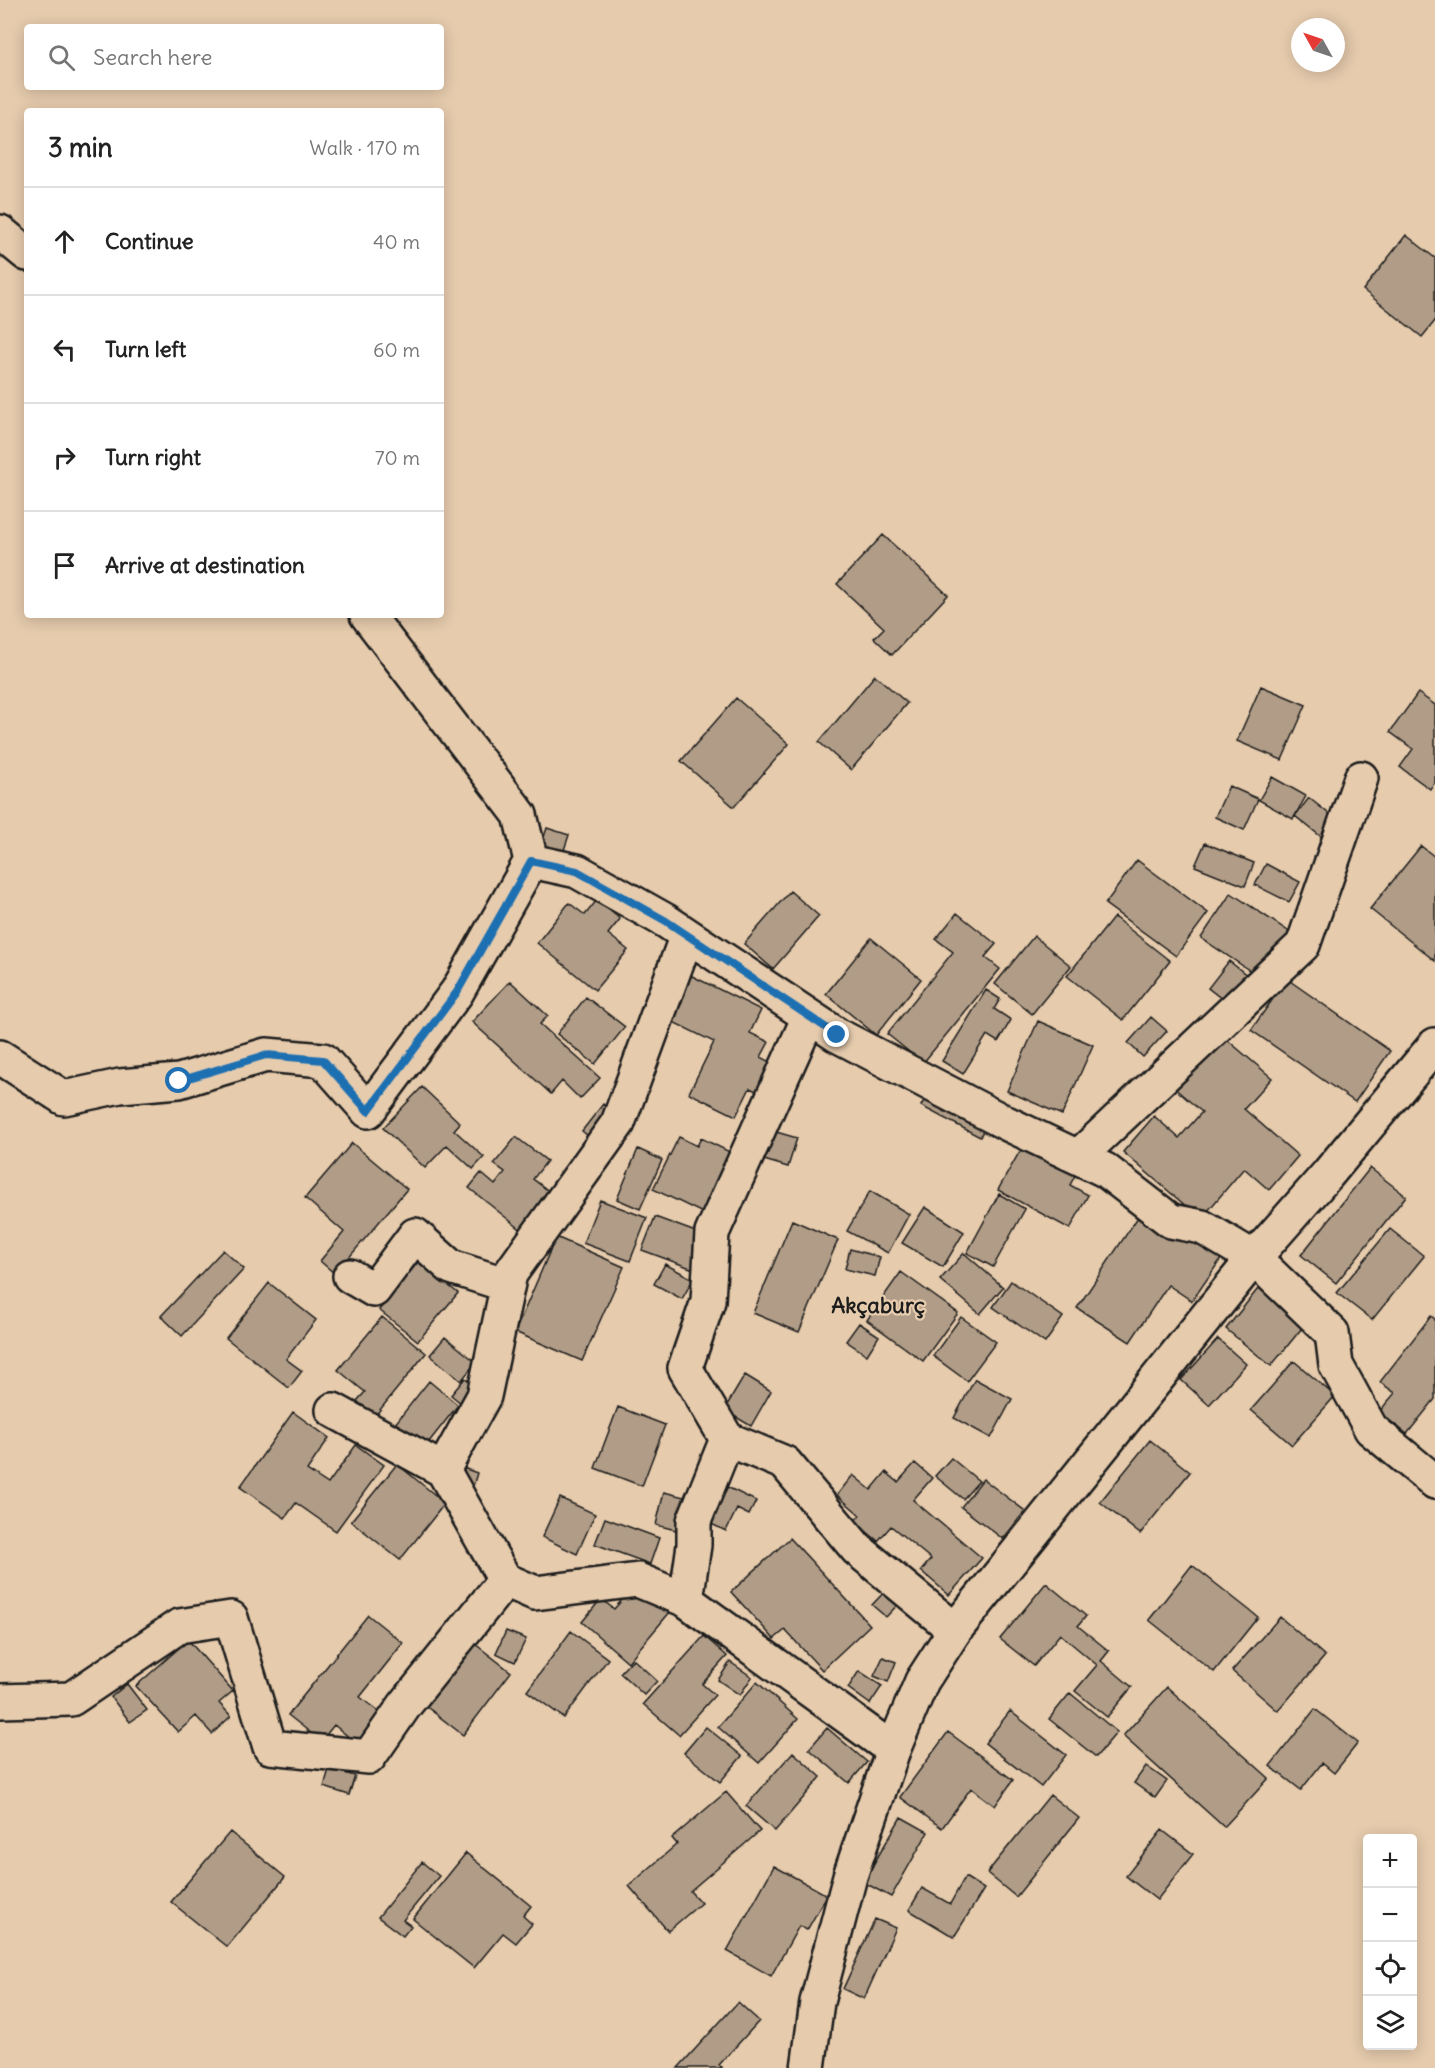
<!DOCTYPE html>
<html lang="en">
<head>
<meta charset="utf-8">
<style>
  :root { --surface:#fff; --page:#f2f2f2; --text:#222; --muted:#767676; --line:#e0e0e0 }
  body { margin:0; font-family:Delius,sans-serif; background:var(--page); color:var(--text) }
  .controls { position:absolute; right:18px; bottom:18px; display:grid; overflow:hidden; border-radius:6px; box-shadow:0 3px 15px #0003 }
  .controls button { width:54px; height:54px; display:grid; place-items:center; padding:0; border:0; border-bottom:2px solid var(--line); background:var(--surface); color:var(--text); font:30px sans-serif }
  .compass { position:absolute; left:1291px; top:18px; width:54px; height:54px; border-radius:50%; background:var(--surface); box-shadow:0 3px 15px #0003; rotate:310deg }
  .stop { position:absolute; width:18px; height:18px; margin:-14px; border:4px solid #1f6fb2; border-radius:50%; background:#fff }
  .stop.end { background:#1f6fb2; border-color:#fff; box-shadow:0 2px 6px #0008 }
  .list { margin:0; padding:0; list-style:none }
  h2 { display:flex; justify-content:space-between; align-items:center; height:78px; margin:0; padding:0 24px; font-size:26px }
  h2 small { font-size:20px; font-weight:400; color:var(--muted) }
  .list li { display:grid; grid-template-columns:39px 1fr auto; gap:18px; align-items:center; box-sizing:border-box; height:108px; padding:0 24px; border-top:2px solid var(--line) }
  .list b { display:block; font-size:22px; white-space:nowrap }
  .list em { font-size:20px; font-style:normal; color:var(--muted) }
  .icon { flex:none; width:33px; height:33px; fill:none; stroke:currentColor; stroke-width:2; stroke-linecap:round; stroke-linejoin:round }
  .map { position:relative; flex:none; width:1435px; height:2068px; overflow:hidden }
  .search { position:absolute; background:var(--surface); box-shadow:0 3px 15px #0003; left:24px; top:24px; width:420px; height:66px; display:flex; align-items:center; gap:15px; box-sizing:border-box; padding:0 21px; border-radius:6px; color:var(--muted); font-size:22px }
  .panel { position:absolute; background:var(--surface); box-shadow:0 3px 15px #0003; left:24px; top:108px; width:420px; height:510px; border-radius:6px }
  .map>svg:first-child { display:block }
  .building { fill:#b19d87; stroke:#1c1c1c; stroke-width:1.5 }
  .lines { fill:none; stroke-linecap:round; stroke-linejoin:round }
  .street-casing { stroke:#1c1c1c; stroke-width:38 }
  .secondary-casing { stroke:#1c1c1c; stroke-width:38 }
  .street { stroke:#e6cbad; stroke-width:33 }
  .secondary { stroke:#e6cbad; stroke-width:33 }
  .route { stroke:#1f6fb2; stroke-width:8 }
  .labels { text-anchor:middle; dominant-baseline:central; stroke-width:4.5; stroke-linejoin:round; paint-order:stroke }
  .quarter-label { font-size:22px; font-weight:bold; fill:#1c1c1c; stroke:#e6cbad }
</style>
</head>
<body>
<div class="map">
<svg width="1435" height="2068" viewBox="0 0 1435 2068">
  <rect width="100%" height="100%" fill="#e6cbad"/>
  <filter id="ink" filterUnits="userSpaceOnUse"><feTurbulence type="fractalNoise" baseFrequency=".0167" numOctaves="2"/><feDisplacementMap in="SourceGraphic" scale="12" xChannelSelector="R" yChannelSelector="G"/><feConvolveMatrix kernelMatrix="1 2 1 2 8 2 1 2 1" color-interpolation-filters="sRGB"/></filter>
  <g filter="url(#ink)">
    <path class="building" d="M1406,235l29,23v63l-13,16 -59,-47z
      M883,535l65,60 -56,60 -18,-17 10,-10 -47,-44z
      M875,675l32,28 -56,67 -32,-28z
      M1261,686l45,19 -24,55 -45,-19z
      M1418,693l17,12v77l-5,7 -30,-22 13,-18 -23,-17z
      M736,698l53,46 -55,63 -53,-46z
      M1272,777l34,19 -13,23 -34,-19z
      M1229,786l29,13 -14,31 -29,-13z
      M1309,798l29,23 -14,18 -29,-23z
      M547,828l22,7 -7,21 -22,-7z
      M1205,843l49,20 -9,23 -50,-20z
      M1421,846l14,11v104l-65,-52z
      M1137,860l71,53 -32,43 -71,-52z
      M1266,864l34,18 -11,20 -34,-17z
      M790,891l29,25 -46,53 -29,-25z
      M1231,893l60,40 -30,45 -60,-40z
      M597,900l23,19 -12,15 20,16 -33,40 -58,-47 32,-40 16,12z
      M957,913l39,31 -11,13 15,12 -77,94 -36,-29 66,-82 -17,-13z
      M1114,917l56,44 -47,59 -56,-44z
      M1034,936l37,30 -39,48 -37,-30z
      M871,938l50,41 -45,56 -50,-41z
      M1229,961l19,15 -21,27 -19,-15z
      M690,975l71,35 -11,23 19,9 -8,15 19,10 -14,29 -16,-8 -14,28 -47,-23 25,-51 -45,-22z
      M1287,979l103,72 -35,51 -104,-72z
      M510,981l38,35 -8,8 60,54 -20,21 -18,-18 -11,13 -79,-72z
      M986,990l14,9 -6,10 17,11 -13,22 -11,-7 -24,39 -21,-13z
      M586,997l39,30 -30,37 -38,-30z
      M1151,1017l16,14 -24,26 -15,-14z
      M1038,1021l55,24 -31,70 -55,-24z
      M1218,1032l54,46 -28,31 54,47 -29,34 -25,-22 -43,51 -78,-67 31,-36 25,22 23,-26 -30,-26z
      M422,1087l38,36 -6,7 30,27 -11,12 -26,-24 -22,23 -42,-40z
      M930,1089l58,31 -8,17 -59,-31z
      M603,1104l14,12 -22,26 -13,-11z
      M766,1129l31,9 -9,29 -31,-9z
      M1029,1135l52,29 -11,21 18,10 -18,34 -72,-39z
      M516,1137l31,24 -14,18 26,20 -30,37 -60,-48 12,-15 14,12 10,-13 -11,-8z
      M679,1137l18,9 4,-8 41,20 -29,60 -60,-29z
      M352,1143l55,46 -72,85 -15,-13 24,-29 -39,-34z
      M638,1149l24,11 -22,49 -23,-10z
      M1370,1168l36,28 -70,87 -35,-28z
      M870,1191l39,23 -21,39 -41,-22z
      M999,1194l26,15 -32,58 -26,-14z
      M600,1200l47,18 -17,43 -47,-18z
      M1146,1205l77,51 -31,45 -24,-16 -38,57 -53,-34z
      M925,1207l39,25 -21,35 -41,-24z
      M655,1217l54,20 -13,33 -54,-20z
      M792,1220l46,20 -39,92 -46,-19z
      M1390,1229l34,27 -52,64 -35,-27z
      M556,1237l68,30 -42,94 -67,-29z
      M850,1249l30,8 -5,19 -30,-7z
      M223,1250l21,19 -62,67 -21,-20z
      M964,1253l39,34 -23,27 -40,-34z
      M418,1262l40,31 -40,48 -39,-31z
      M665,1264l28,15 -11,20 -28,-15z
      M901,1272l57,41 -35,48 -56,-41z
      M1265,1280l46,37 -40,49 -45,-37z
      M1011,1281l52,36 -18,26 -52,-36z
      M269,1283l47,37 -30,39 16,12 -13,17 -63,-50z
      M1431,1316l4,3v80l-28,35 -28,-22 16,-19 -15,-11z
      M382,1317l44,36 -51,63 -18,-15 8,-9 -27,-22z
      M961,1317l35,25 -29,39 -34,-25z
      M859,1323l20,13 -12,19 -21,-14z
      M445,1337l31,25 -15,19 -31,-26z
      M1218,1339l28,25 -37,41 -28,-25z
      M1294,1361l41,35 -43,49 -41,-35z
      M745,1375l26,16 -20,35 -27,-16z
      M465,1378l17,12 -15,18 -16,-13z
      M975,1379l37,20 -21,39 -37,-20z
      M429,1381l29,24 -37,47 -30,-23z
      M618,1407l47,18 -23,61 -47,-18z
      M293,1412l36,26 -22,32 21,14 28,-39 28,20 -48,66 -40,-28 -11,15 -45,-31z
      M1150,1440l40,32 -50,62 -40,-32z
      M951,1458l28,23 -16,18 -28,-23z
      M915,1463l17,15 -19,22 69,58 -33,37 -28,-24 10,-12 -40,-33 -13,15 -24,-20 6,-6 -23,-20 16,-20 18,15 15,-18 12,10z
      M397,1464l48,39 -45,57 -49,-39z
      M463,1468l14,5 -6,20 -14,-4z
      M983,1479l42,32 -22,28 -42,-32z
      M725,1486l31,15 -7,14 -12,-6 -11,22 -19,-9z
      M664,1492l28,7 -8,33 -28,-7z
      M560,1498l35,16 -18,40 -35,-17z
      M605,1518l54,20 -9,26 -55,-20z
      M790,1538l80,87 -48,45 -37,-40 -11,9 -43,-47z
      M1192,1565l66,52 -44,55 -65,-52z
      M637,1583l33,29 -42,50 -46,-40 19,-23 13,10z
      M1046,1583l40,33 -8,10 31,25 -8,10 31,26 -25,30 -32,-26 22,-26 -37,-31 -26,32 -34,-27z
      M890,1586l14,12 -18,19 -14,-12z
      M368,1615l35,28 -43,54 29,23 -24,30 -31,-25 -13,16 -33,-26z
      M1280,1617l45,39 -47,55 -46,-40z
      M506,1631l20,8 -11,23 -19,-9z
      M571,1631l37,28 -44,59 -37,-27z
      M704,1636l23,20 -25,28 13,11 -36,40 -36,-31z
      M466,1637l45,35 -48,63 -45,-35z
      M188,1640l45,51 -14,12 12,13 -19,18 -16,-18 -18,16 -42,-46z
      M883,1657l13,5 -8,20 -14,-6z
      M633,1659l24,22 -13,14 -24,-22z
      M730,1662l22,15 -12,18 -22,-15z
      M859,1671l23,15 -12,18 -22,-16z
      M757,1682l41,37 -39,44 -41,-36z
      M127,1684l20,26 -17,12 -19,-25z
      M1167,1687l102,91 -45,49 -101,-91z
      M1070,1693l47,39 -21,25 -47,-38z
      M1315,1709l43,34 -24,30 -12,-10 -21,27 -31,-24z
      M1010,1711l56,44 -25,32 -56,-44z
      M706,1727l36,29 -22,26 -36,-29z
      M827,1728l40,34 -18,21 -40,-34z
      M948,1732l65,48 -18,26 -24,-18 -29,40 -42,-31z
      M793,1752l28,25 -46,54 -29,-25z
      M1146,1766l21,15 -12,17 -21,-15z
      M329,1769l26,7 -6,19 -25,-8z
      M726,1792l34,39 -70,60 11,12 -33,28 -39,-45 48,-42 -5,-6z
      M1050,1795l29,23 -63,79 -29,-24z
      M901,1817l27,15 -37,65 -28,-15z
      M1162,1830l31,24 -36,46 -31,-24z
      M230,1832l55,45 -58,70 -56,-45z
      M466,1853l65,53 -8,10 9,8 -16,19 -13,-10 -29,35 -61,-49z
      M422,1862l17,14 -36,44 8,6 -8,10 -25,-19z
      M774,1866l53,29 -20,35 -8,-4 -28,50 -44,-25z
      M965,1877l19,12 -30,48 -45,-27 13,-22 28,16z
      M875,1919l21,9 -32,71 -21,-10z
      M738,2002l21,19 -40,44 3,3h-44z"/>
    <g class="lines">
      <defs>
        <path id="street" d="M0,232l27,22
          M367,615l153,200 11,46 46,10 89,50 171,114 169,88 99,47 66,51 31,6 52,31 78,75 4,32 35,64 64,53
          M0,1057l64,41 56,-12 59,-5 87,-26 57,5 45,51 89,-119 74,-131
          M1078,1157l225,-212 58,-167
          M350,1276l24,14 41,-55 36,32 56,18
          M333,1410l110,60 62,110 30,13 103,-13 48,20 207,150
          M727,1439l58,24 72,86 98,81
          M443,1470l41,-74 26,-122 108,-151 69,-188
          M686,1600l8,-55v-24l33,-82 -42,-71 23,-67 4,-68 97,-216
          M0,1701l71,-2 108,-73 52,-8 39,129 99,10 36,-52 100,-125"/>
        <path id="secondary" d="M808,2068l9,-66 33,-126 43,-126 29,-69 33,-51 299,-372 73,-83 108,-130"/>
      </defs>
      <use href="#street" class="street-casing"/>
      <use href="#secondary" class="secondary-casing"/>
      <use href="#street" class="street"/>
      <use href="#secondary" class="secondary"/>
    </g>
  </g>
  <g class="lines" filter="url(#ink)">
    <path class="route" d="M179,1081l87,-26 57,5 45,51 89,-119 74,-131 46,10 89,50 171,114"/>
  </g>
  <g class="labels">
    <g class="quarter-label">
      <text x="878" y="1305">Akçaburç</text>
    </g>
  </g>
</svg>
<div class="controls">
<button>+</button>
<button>−</button>
<button><svg class="icon" aria-label="locate" viewBox="0 0 24 24"><circle cx="12" cy="12" r="6"/><path d="M12 2v4M12 18v4M2 12h4M18 12h4"/></svg></button>
<button><svg class="icon" aria-label="layers" viewBox="0 0 24 24"><path d="M12 4l9 5-9 5-9-5zM3 14l9 5 9-5"/></svg></button>
</div>
<svg class="compass" viewBox="-18 -18 36 36"><path d="M0-13l5 13h-10z" fill="#e53935"/><path d="M0 13l5-13h-10z" fill="#767676"/></svg>
<div class="stop" style="left:179px;top:1081px"></div>
<div class="stop end" style="left:837px;top:1035px"></div>
<div class="search"><svg class="icon" aria-label="search" viewBox="0 0 24 24"><circle cx="10" cy="10" r="6"/><path d="M15 15l6 6"/></svg>Search here</div>
<section class="panel">
<h2>3 min<small>Walk · 170 m</small></h2>
<ul class="list">
<li><svg class="icon" aria-label="ahead" viewBox="0 0 24 24"><path d="M12 20V5M6 11l6-6 6 6"/></svg><div><b>Continue</b></div><em>40 m</em></li>
<li><svg class="icon" aria-label="left" viewBox="0 0 24 24"><path d="M17 20v-9H6M10 6l-5 5 5 5"/></svg><div><b>Turn left</b></div><em>60 m</em></li>
<li><svg class="icon" aria-label="right" viewBox="0 0 24 24"><path d="M7 20v-9h11M14 6l5 5-5 5"/></svg><div><b>Turn right</b></div><em>70 m</em></li>
<li><svg class="icon" aria-label="arrive" viewBox="0 0 24 24"><path d="M6 21V4h12l-3 4 3 4H6"/></svg><div><b>Arrive at destination</b></div></li>
</ul>
</section>
</div>
</body>
</html>
